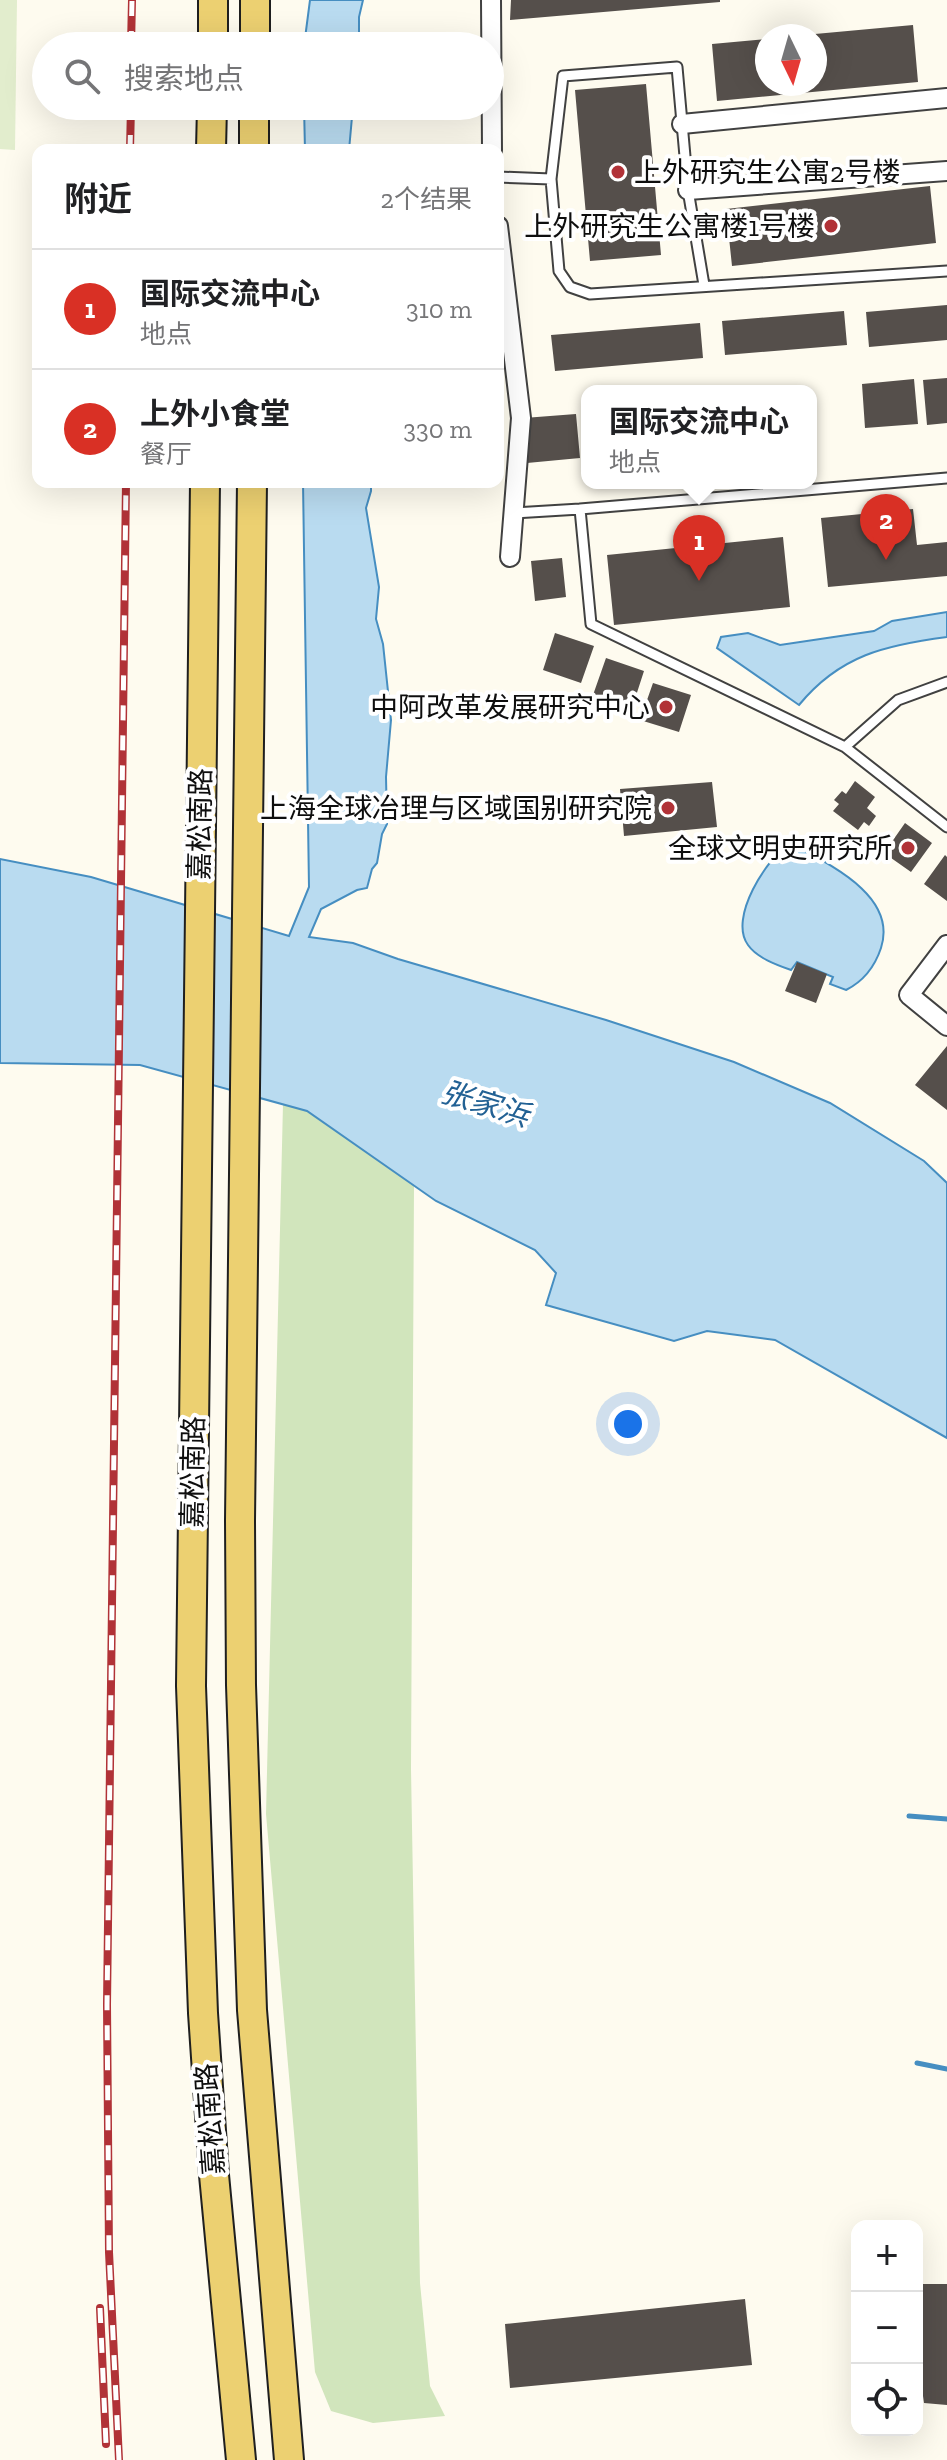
<!DOCTYPE html>
<html lang="zh">
<head>
<meta charset="utf-8">
<style>
  :root { --surface:#fff; --page:#f2f2f2; --text:#202124; --muted:#757577; --line:#e0e0e0; --accent:#d93025 }
  body { margin:0; font-family:"Zilla Slab","Noto Sans SC",serif; background:var(--page); color:var(--text) }
  .controls { position:absolute; right:24px; bottom:24px; display:grid; overflow:hidden; border-radius:16px; box-shadow:0 8px 32px #0002 }
  .controls button { width:72px; height:72px; display:grid; place-items:center; padding:0; border:0; border-bottom:2px solid var(--line); background:var(--surface); color:var(--text); font:40px sans-serif }
  .compass { position:absolute; left:755px; top:24px; width:72px; height:72px; border-radius:50%; background:var(--surface); box-shadow:0 8px 32px #0002; rotate:175deg }
  .you { position:absolute; left:628px; top:1424px; width:28px; height:28px; margin:-20px; border:6px solid #fff; border-radius:50%; background:#1a73e8; box-shadow:0 0 0 12px #1a73e833 }
  .badge { display:grid; place-items:center; width:52px; height:52px; border-radius:50%; background:var(--accent); color:#fff; font-size:26px; font-weight:700 }
  .pin { position:absolute; translate:-50% -66px; filter:drop-shadow(0 2px 4px #0008) }
  .pin::after { content:''; position:absolute; top:42px; width:28px; height:24px; background:inherit; clip-path:polygon(0 0,100% 0,50% 100%) }
  .popup { position:absolute; left:581px; top:385px; width:236px; height:104px; box-sizing:border-box; display:grid; place-content:center; border-radius:16px; background:var(--surface); filter:drop-shadow(0 2px 6px #0005); font-size:26px; white-space:nowrap; color:var(--muted) }
  .popup b { font-size:30px; color:var(--text) }
  .popup::after { content:''; position:absolute; left:50%; top:100%; margin-left:-16px; border:16px solid transparent; border-top-color:var(--surface) }
  .list { margin:0; padding:0; list-style:none }
  h2 { display:flex; justify-content:space-between; align-items:center; height:104px; margin:0; padding:0 32px; font-size:34px }
  h2 small { font-size:26px; font-weight:400; color:var(--muted) }
  .list li { display:grid; grid-template-columns:52px 1fr auto; gap:24px; align-items:center; box-sizing:border-box; height:120px; padding:0 32px; border-top:2px solid var(--line) }
  .list b { display:block; font-size:30px; white-space:nowrap }
  .list p { margin:0; font-size:26px; white-space:nowrap; color:var(--muted) }
  .list em { font-size:26px; font-style:normal; color:var(--muted) }
  .icon { flex:none; width:44px; height:44px; fill:none; stroke:currentColor; stroke-width:2; stroke-linecap:round; stroke-linejoin:round }
  .map { position:relative; flex:none; width:947px; height:2460px; overflow:hidden }
  .search { position:absolute; background:var(--surface); box-shadow:0 8px 32px #0002; left:32px; top:32px; width:472px; height:88px; display:flex; align-items:center; gap:20px; box-sizing:border-box; padding:0 28px; border-radius:44px; color:var(--muted); font-size:30px }
  .panel { position:absolute; background:var(--surface); box-shadow:0 8px 32px #0002; left:32px; top:144px; width:472px; height:344px; border-radius:16px }
  .map>svg:first-child { display:block }
  .green { fill:#d1e5bc }
  .pitch { fill:#e2edcd }
  .water { fill:#b9dbf0; stroke:#468ec1; stroke-width:2 }
  .lines { fill:none; stroke-linecap:round; stroke-linejoin:round }
  .stream { stroke:#468ec1; stroke-width:5 }
  .building { fill:#554f4b }
  .lane-casing { stroke:#414141; stroke-width:13 }
  .street-casing { stroke:#414141; stroke-width:22 }
  .primary-casing { stroke:#1f1f1f; stroke-width:32 }
  .lane { stroke:#fff; stroke-width:9 }
  .street { stroke:#fff; stroke-width:18 }
  .primary { stroke:#ecd071; stroke-width:28 }
  .rail-casing { stroke:#b13237; stroke-width:8 }
  .rail { stroke:#fff; stroke-width:5; stroke-dasharray:15; stroke-linecap:butt }
  .poi-dot { fill:#b13237; stroke:#fff; stroke-width:3 }
  .labels { text-anchor:middle; dominant-baseline:central; stroke-width:8; stroke-linejoin:round; paint-order:stroke }
  .poi-label { font-size:28px; fill:#0e0e0e; stroke:#fff; text-anchor:end }
  .street-label { font-size:28px; fill:#0e0e0e; stroke:#fff }
  .water-label { font-size:30px; font-style:italic; fill:#226194; stroke:#fff }
</style>
</head>
<body>
<div class="map">
<svg width="947" height="2460" viewBox="0 0 947 2460">
  <rect width="100%" height="100%" fill="#fefbef"/>
  <path class="green" d="M283,1104l24,7 107,74 -3,584 9,514 10,103 15,30 -72,7 -42,-12 -16,-39 -49,-558z"/>
  <path class="pitch" d="M0,0h17l-2,150 -15,-1z"/>
  <path class="water" d="M310,0h53l-4,17v29h-55z
    M304,106h49l-4,44h-44z
    M303,482h68v9l-5,17 13,79 -3,32 7,25 8,76 -5,57 1,47 -5,10 -5,29 -5,6 -5,19 -10,2 -36,19 -12,28 44,6 45,16 208,61 128,42 96,41 94,58 23,22v255l-172,-98 -68,-9 -33,10 -128,-36 10,-32 -21,-23 -99,-49 -129,-90 -167,-46 -140,-2v-204l91,18 198,59 20,-49z
    M947,612v25c-61,8 -107,18 -148,68l-82,-57 4,-11 27,-4 32,12 94,-14 18,-10z
    M790,843c38,21 108,52 91,105 -6,18 -17,33 -35,42l-16,-6 3,-7 -36,-15 -6,8c-14,-5 -34,-12 -43,-25 -20,-27 19,-87 42,-102z"/>
  <g class="lines">
    <path class="stream" d="M909,1816l38,3
      M917,2063l30,6"/>
  </g>
  <path class="building" d="M511,0h209v2l-210,18z
    M913,25l5,57 -201,19 -5,-57 55,-5v45h48v-50z
    M646,84l15,171 -71,6 -15,-171z
    M930,186l6,57 -204,23 -6,-57z
    M947,305v35l-78,7 -3,-35z
    M844,311l3,34 -122,10 -3,-34z
    M700,323l3,35 -148,13 -4,-36z
    M947,378v45l-20,2 -4,-45z
    M914,379l4,45 -53,4 -3,-44z
    M576,414l4,44 -53,5 -3,-45z
    M913,509l4,36 30,-3v34l-119,11 -7,-69z
    M783,537l7,70 -176,18 -7,-70z
    M562,558l4,39 -31,4 -4,-40z
    M555,633l39,13 -13,37 -38,-13z
    M606,658l38,13 -12,37 -39,-13z
    M653,683l38,12 -12,37 -39,-12z
    M855,781l20,16 -8,11 9,8 -7,10 -5,-4 -6,8 -25,-19 6,-7 -5,-4 8,-9 4,3z
    M712,782l5,45 -93,9 -4,-47z
    M905,823l27,20 -21,29 -27,-19z
    M945,855l2,2v44l-23,-17z
    M797,962l30,12 -11,29 -31,-12z
    M947,1046v64l-32,-25z
    M917,2284h30v121l-23,-2 -1,-7 -6,-1z
    M745,2299l7,66 -242,23 -5,-64z"/>
  <g class="lines">
    <defs>
      <path id="lane" d="M498,177l53,2
        M704,285l-16,-95 -11,-123 -114,9 -12,103 8,92 11,16 20,7 357,-23
        M947,478l-367,31 11,115 254,123 102,80
        M514,513l66,-4
        M845,747l53,-47 49,-18"/>
      <path id="street" d="M491,0l1,150
        M682,124l265,-26
        M688,190l259,-19
        M498,226l23,192 -11,139
        M947,945l-38,50 38,31"/>
      <path id="primary" d="M213,46v-46
        M255,46v-46
        M211,150l1,-44
        M254,150v-44
        M205,482l-14,1204 12,327 11,162 27,285
        M252,482l-12,1039 1,164 11,325 37,450"/>
    </defs>
    <use href="#lane" class="lane-casing"/>
    <use href="#street" class="street-casing"/>
    <use href="#primary" class="primary-casing"/>
    <use href="#lane" class="lane"/>
    <use href="#street" class="street"/>
    <use href="#primary" class="primary"/>
    <defs>
      <path id="rail" d="M131,46l1,-46
        M130,150l1,-44
        M100,2308l6,136
        M119,2460l-10,-208 -2,-247 19,-1523"/>
    </defs>
    <use href="#rail" class="rail-casing"/>
    <use href="#rail" class="rail"/>
  </g>
  <g class="poi-dot">
    <circle cx="618" cy="172" r="8"/>
    <circle cx="831" cy="226" r="8"/>
    <circle cx="666" cy="707" r="8"/>
    <circle cx="668" cy="808" r="8"/>
    <circle cx="908" cy="848" r="8"/>
  </g>
  <g class="labels">
    <g class="poi-label">
      <text x="634" y="172" text-anchor="start">上外研究生公寓2号楼</text>
      <text x="815" y="226">上外研究生公寓楼1号楼</text>
      <text x="650" y="707">中阿改革发展研究中心</text>
      <text x="652" y="808">上海全球冶理与区域国别研究院</text>
      <text x="892" y="848">全球文明史研究所</text>
    </g>
    <g class="street-label">
      <text transform="translate(200 824) rotate(-89)">嘉松南路</text>
      <text transform="translate(193 1472) rotate(-89)">嘉松南路</text>
      <text transform="translate(210 2119) rotate(-94)">嘉松南路</text>
    </g>
    <g class="water-label">
      <text transform="translate(485 1104) rotate(17)">张家浜</text>
    </g>
  </g>
</svg>
<div class="controls">
<button>+</button>
<button>−</button>
<button><svg class="icon" aria-label="locate" viewBox="0 0 24 24"><circle cx="12" cy="12" r="6"/><path d="M12 2v4M12 18v4M2 12h4M18 12h4"/></svg></button>
</div>
<svg class="compass" viewBox="-18 -18 36 36"><path d="M0-13l5 13h-10z" fill="#e53935"/><path d="M0 13l5-13h-10z" fill="#757577"/></svg>
<div class="you"></div>
<div class="pin badge" style="left:699px;top:581px">1</div>
<div class="popup"><b>国际交流中心</b>地点</div>
<div class="pin badge" style="left:886px;top:560px">2</div>
<div class="search"><svg class="icon" aria-label="search" viewBox="0 0 24 24"><circle cx="10" cy="10" r="6"/><path d="M15 15l6 6"/></svg>搜索地点</div>
<section class="panel">
<h2>附近<small>2个结果</small></h2>
<ul class="list">
<li><span class="badge">1</span><div><b>国际交流中心</b><p>地点</p></div><em>310 m</em></li>
<li><span class="badge">2</span><div><b>上外小食堂</b><p>餐厅</p></div><em>330 m</em></li>
</ul>
</section>
</div>
</body>
</html>
